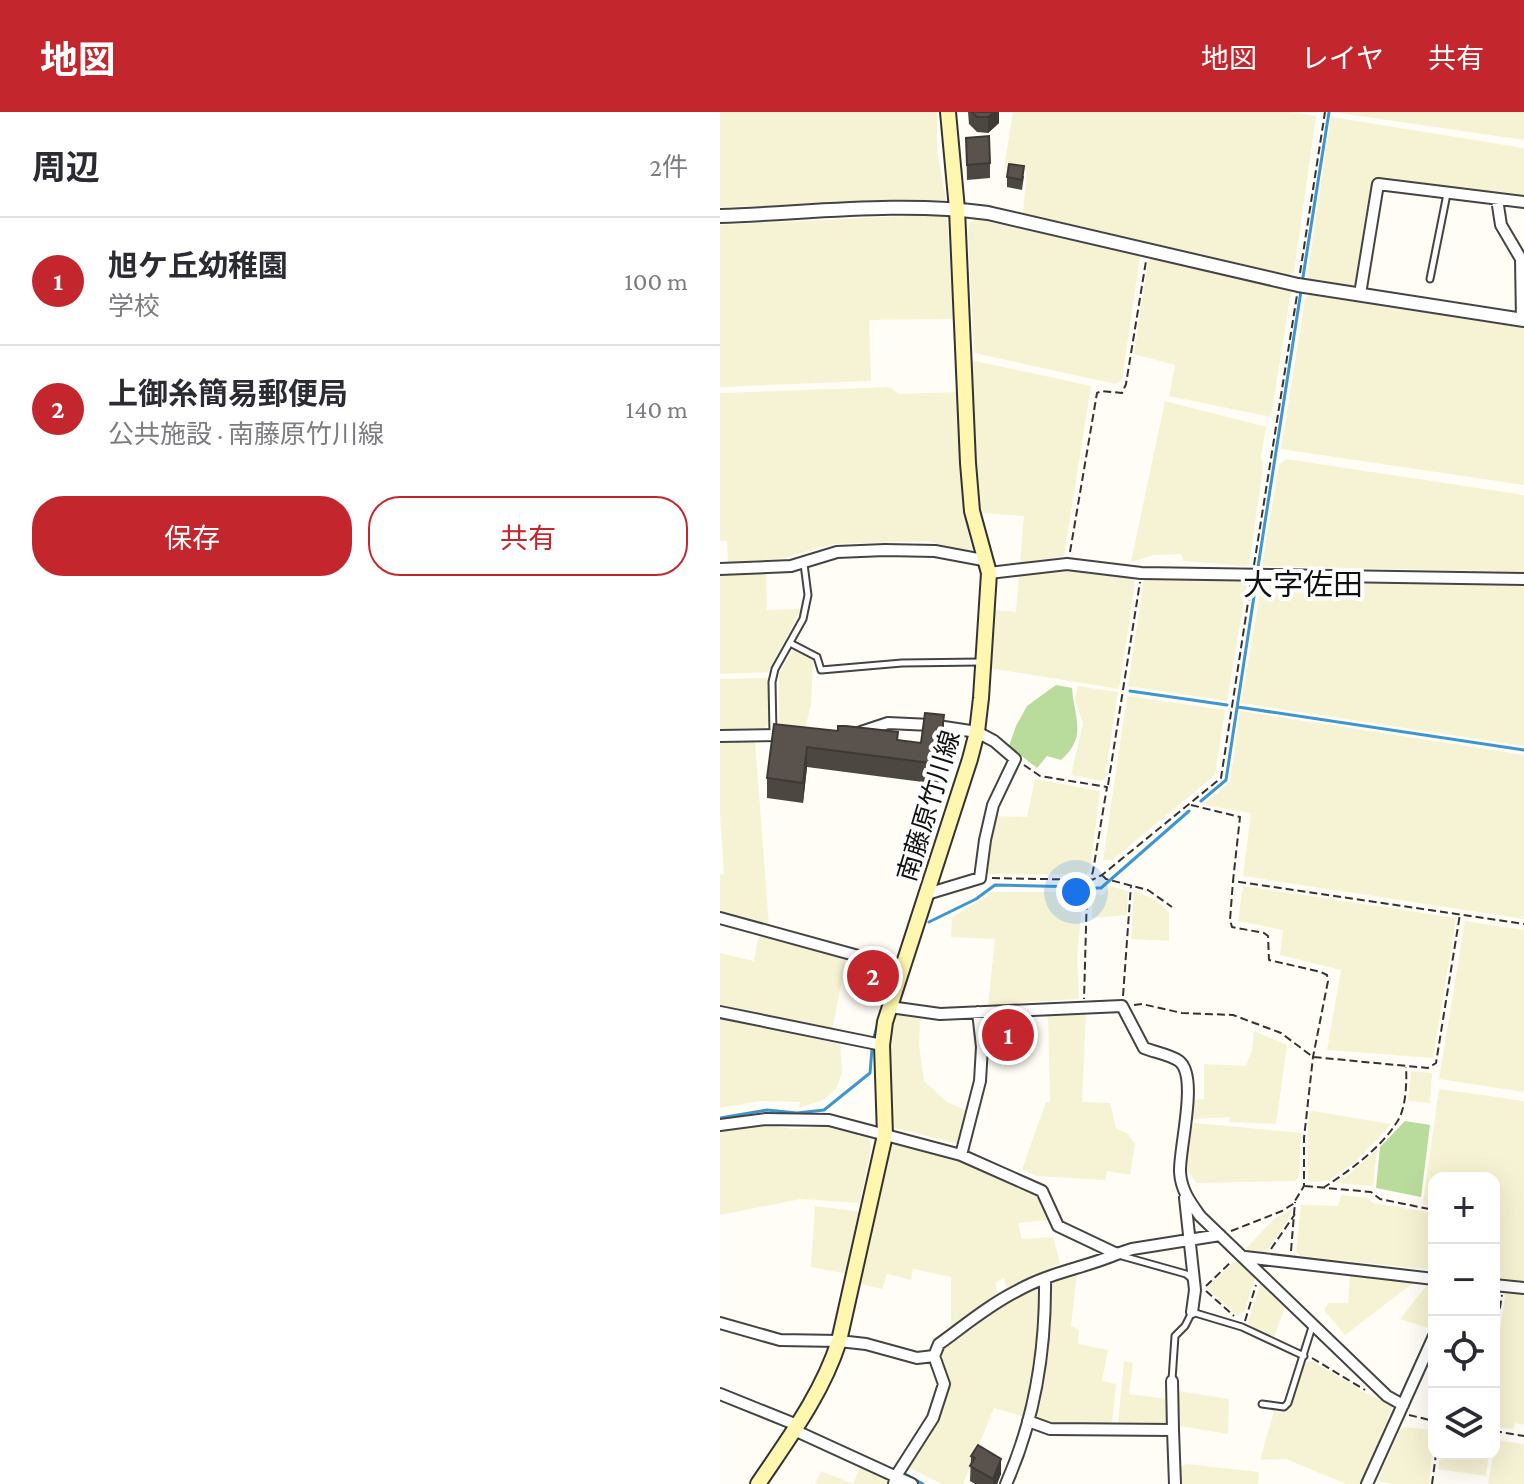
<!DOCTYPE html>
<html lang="ja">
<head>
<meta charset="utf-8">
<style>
  :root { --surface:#fff; --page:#f7f7f7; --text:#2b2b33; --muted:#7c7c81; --line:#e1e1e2; --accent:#c4262e }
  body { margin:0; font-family:"Crimson Pro","Noto Sans JP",serif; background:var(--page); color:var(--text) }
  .controls { position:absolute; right:24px; bottom:24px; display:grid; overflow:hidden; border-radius:16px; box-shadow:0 8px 32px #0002 }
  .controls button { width:72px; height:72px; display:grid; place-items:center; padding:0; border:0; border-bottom:2px solid var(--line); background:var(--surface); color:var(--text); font:40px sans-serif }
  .you { position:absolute; left:356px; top:780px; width:28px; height:28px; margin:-20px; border:6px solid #fff; border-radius:50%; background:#1a73e8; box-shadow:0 0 0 12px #1a73e833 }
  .badge { display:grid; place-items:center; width:52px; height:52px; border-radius:50%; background:var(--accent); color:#fff; font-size:26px; font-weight:700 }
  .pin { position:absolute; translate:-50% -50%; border:4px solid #fff; box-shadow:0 2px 8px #0006 }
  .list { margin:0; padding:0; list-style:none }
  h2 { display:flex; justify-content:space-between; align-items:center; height:104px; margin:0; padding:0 32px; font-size:34px }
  h2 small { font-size:26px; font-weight:400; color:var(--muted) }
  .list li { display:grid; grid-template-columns:52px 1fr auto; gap:24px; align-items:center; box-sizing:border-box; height:128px; padding:0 32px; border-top:2px solid var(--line) }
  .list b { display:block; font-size:30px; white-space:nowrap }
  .list p { margin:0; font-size:26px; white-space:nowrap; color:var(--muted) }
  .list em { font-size:26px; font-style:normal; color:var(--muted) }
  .actions { display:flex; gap:16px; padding:24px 32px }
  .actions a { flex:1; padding:18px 0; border:2px solid var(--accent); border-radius:32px; text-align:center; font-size:28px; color:var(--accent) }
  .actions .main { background:var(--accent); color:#fff }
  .icon { flex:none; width:44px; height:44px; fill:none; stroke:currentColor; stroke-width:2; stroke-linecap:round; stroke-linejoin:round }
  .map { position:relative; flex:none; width:804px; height:1372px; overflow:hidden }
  header { display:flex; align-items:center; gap:48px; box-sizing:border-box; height:112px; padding:0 40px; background:var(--accent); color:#fff }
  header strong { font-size:38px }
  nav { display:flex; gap:44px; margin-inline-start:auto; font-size:28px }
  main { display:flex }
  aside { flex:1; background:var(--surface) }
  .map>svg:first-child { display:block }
  .farmland { fill:#f6f3d4 }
  .forest { fill:#b9dc9c }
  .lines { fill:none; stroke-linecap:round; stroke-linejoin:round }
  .stream { stroke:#3f96cf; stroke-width:3 }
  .service-casing { stroke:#444; stroke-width:9 }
  .minor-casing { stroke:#444; stroke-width:14 }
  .tertiary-casing { stroke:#444; stroke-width:16 }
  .secondary-casing { stroke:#333; stroke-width:18 }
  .path { stroke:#333; stroke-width:2; stroke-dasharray:8 4; stroke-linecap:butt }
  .service { stroke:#fff; stroke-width:5 }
  .minor { stroke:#fff; stroke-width:10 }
  .tertiary { stroke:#fff; stroke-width:12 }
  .secondary { stroke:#fff6b0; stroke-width:14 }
  .wall { fill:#4d4742 }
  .shaded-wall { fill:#3f3936 }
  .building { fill:#5a524d; stroke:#3f3936; stroke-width:2 }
  .labels { text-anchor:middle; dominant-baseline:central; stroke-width:8; stroke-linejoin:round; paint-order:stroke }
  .street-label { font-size:26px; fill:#111; stroke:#fff }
  .quarter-label { font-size:30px; fill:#111; stroke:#fff }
</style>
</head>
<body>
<header>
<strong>地図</strong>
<nav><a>地図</a><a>レイヤ</a><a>共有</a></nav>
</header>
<main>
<aside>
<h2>周辺<small>2件</small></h2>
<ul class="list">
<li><span class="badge">1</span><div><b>旭ケ丘幼稚園</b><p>学校</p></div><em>100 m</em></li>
<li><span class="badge">2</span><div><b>上御糸簡易郵便局</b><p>公共施設 · 南藤原竹川線</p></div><em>140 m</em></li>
</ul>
<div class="actions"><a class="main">保存</a><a>共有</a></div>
</aside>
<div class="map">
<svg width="804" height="1372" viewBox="0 0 804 1372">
  <rect width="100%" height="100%" fill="#fffdf5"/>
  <path class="farmland" d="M0,0h217v39l9,49 -226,7z
    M293,0h279l24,4 -22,156 -4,3 -267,-62 4,-42 -23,-3z
    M613,0h191v28z
    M611,5l193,31v49l-148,-17 -19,107 -50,-9z
    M227,102l6,105 -84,1 2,61 -151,6v-162z
    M256,107l164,37 -18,124 -6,4 -142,-31 -6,-118 1,-12z
    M431,146l140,33 -20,126 -102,-21 6,-31 -41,-11 14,-92z
    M589,183l215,33v157l-243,-36 24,-150z
    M255,249l116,25 -27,170 -44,7 4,-47 -45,-3 -7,-150z
    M170,275l9,7 58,-2 5,111 10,48 -47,-10 -91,3 -54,15 -52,3 -1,-21h-7v-148z
    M445,289l101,26 -5,30 2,11 -14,96 -4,2 -62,-5 -1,-7 -28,1 -23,7z
    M566,347l238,36v77l-262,-6 17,-101z
    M343,458l70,8 2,5 -16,106 -130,-21 4,-58 23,2 3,-37z
    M46,460l1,38 34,-1 -33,63 -48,2v-100z
    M424,467h99l4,3 -20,119 -99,-15z
    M542,470l262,4v160l-283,-43z
    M73,538l20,10 -2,44 -6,25 -26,-1v-54z
    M49,566l1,44 -6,6 -44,1v-50z
    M358,574l40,6 -13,86 -3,3 -31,-6 12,-52 -8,-24z
    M407,584l98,14 -10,65 -103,85h-9z
    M520,599l284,44v164l-281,-43 8,-63 -48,-8 27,-23z
    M35,629l14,185 -49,-13v-38l4,-1 -4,-61v-71z
    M315,667l65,12 -10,79 -4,5 -99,-1 3,-35 8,-23 29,1z
    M390,774l18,5 -1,24 -35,3v-24l11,1z
    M523,774l213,32 -23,140 -106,-8 14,-80 -61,-15 3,-25 -45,-9z
    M414,779l23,9 12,13v28l-38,-2z
    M274,780h89l-6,65 2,40 -2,2 -89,6 7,-66 -44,-2 1,-20z
    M745,809l59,9v162l-85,-13z
    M39,823l87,22 -14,74 -112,-23v-55l34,8z
    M366,900l-4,90 28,1 6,25 12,6 7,10 -5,31 -23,-4 -2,9 -68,-4 -15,-7 24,-67h4l-2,-87z
    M179,903l21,3 -1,27 5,36 23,21 21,9 -9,33 -67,-17 -2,-99 4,-10z
    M0,906l120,26 2,29 -6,16 -13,11 -24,8 1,-6 -40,-1 -40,7z
    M534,919l33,14 -11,79 -47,-2 1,-5 -37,2 1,-19 10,-1v-35l42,2 6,-15z
    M691,959l21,2 -2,30 -22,-2z
    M719,977l85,12v181l-30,-3v-101h-60v28l-11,-2z
    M592,999l79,13 -37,39 -25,17 -12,2 -9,-1 -1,-32 2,-36z
    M475,1011l106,10 -2,43 -4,5 -99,2 -6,-10 -5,-2 6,-45z
    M46,1013l29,4 30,-3 9,3 2,-2 33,10 2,11 -11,55 -59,-4 -81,16v-83l13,-4z
    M175,1031l66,16 79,35 9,26 -31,3 4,16 31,-2 7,26 -53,27 -3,-12 -8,4 1,15 -46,32v-52l-38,-8 -2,11 -24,-6 -5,15 -22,-5 31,-140z
    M657,1037l-4,37 -37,-3 12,-8z
    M621,1083l27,3 5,5 61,10v57l-134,-14 -4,-4 5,-47 37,1z
    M95,1094l46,6 -13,62 -37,-7z
    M572,1097v5l-27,40 -18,-3 -1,-3 28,-29z
    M519,1146l17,17 -11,35 -7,6 -32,-28z
    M357,1160l-6,54 8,4 -1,14 30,6 -6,31 14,3 -4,41 -64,-2 -10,-3 -4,-6 11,-44 5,-52 -2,-34z
    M630,1163l63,8 -68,52 -21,-25 4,-7h20z
    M541,1169l25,23 -12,34 -24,-11 -2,-5z
    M707,1173h7v38l-3,6 -31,-10z
    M313,1174l8,7 -1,63 -15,61 -31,-9 -31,76h-21l-32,-16v-6l26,-37 12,-40 -9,-30 3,-10 76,-51z
    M786,1180l18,1v132l-9,-2 -2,6 -19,-2v-59z
    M404,1249l9,2 -4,31 38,5 1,21 -3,5 -47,-1z
    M592,1249l52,31 29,14 -32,78h-15l-60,-25 -26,1 14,-49 14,1 17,-49z
    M458,1279l51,8 -1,35 -48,-8z
    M685,1315l29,3 -5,54h-36l-16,-3 23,-51z
    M776,1328l28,4v40h-36z
    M720,1342h49l-3,22 -48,-7z
    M466,1352l73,8 -1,12h-78l-1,-16z
    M141,1353l29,13 -2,6h-73l6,-13 32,13z"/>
  <path class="forest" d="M336,573l16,3c2,30 16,48 -11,72l-14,-4 -10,12 -28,-22 7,-20 11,-20z
    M685,1009l25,4 -9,72 -45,-9 4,-41z"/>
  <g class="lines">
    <path class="stream" d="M583,165l26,-165
      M538,455l43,-276
      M410,579l97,14
      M518,595l286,43
      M481,689l25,-21 30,-197
      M375,776h6l88,-77
      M209,810l47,-23 19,-14 87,2
      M153,928l19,-61
      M0,1006l47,-8 30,3 27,-3 46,-37 2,-24
      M185,1362l18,10"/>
    <defs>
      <path id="service" d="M710,167l17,-85
        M70,531l27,14 4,13 81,-7 79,-1
        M53,621l-1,-51 3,-13 28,-50 5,-24 -4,-31
        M402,1144l64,18 6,5
        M452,1268l3,-44 10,-10 7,-14 50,15 62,29
        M542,1292l22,3 4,-4 24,-76"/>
      <path id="minor" d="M777,87l4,26 20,34 1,61
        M640,182l18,-110 146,18
        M0,457l71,-3 46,-14 48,-2 50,1 48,9
        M269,461l78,-9 74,9 383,6
        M141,620l27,-9 43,2 46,7 17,9 21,18 -22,46 -8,35 -5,38 -53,16
        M0,624l66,-1
        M0,806l182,50
        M170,895l50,7 182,-8 22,42c10,4 27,7 35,13 20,15 0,87 1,111 1,18 10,30 20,44l187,180 16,9
        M0,900l162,33
        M0,1013l46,-6 63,1 132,35 81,36 16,35 59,28 15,-5 88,-14
        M241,1043l19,-74 2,-34 -4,-35
        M465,1086l10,92 -3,22
        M525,1145l189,22
        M774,1173l30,3
        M0,1211l60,17 59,1 27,3 51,14 17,-2 5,-12c25,-18 50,-39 78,-53 31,-18 67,-23 100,-37
        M452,1269l1,49
        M0,1282l77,31
        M308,1309l22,8 123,1 2,54
        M74,1318l118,54
        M174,1372l2,-8 37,-58 11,-34 -10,-28
        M286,1372c29,-65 40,-136 39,-206
        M647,1372l67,-148"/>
      <path id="tertiary" d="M0,104c89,-3 180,-15 268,-3l310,72 226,35"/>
      <path id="secondary" d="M38,1372c31,-46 64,-90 81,-143l46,-206 -3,-90 3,-23 85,-263 7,-27 4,-34 8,-125 -17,-62 -4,-48 -11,-254 -9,-97"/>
    </defs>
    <use href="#service" class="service-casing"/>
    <use href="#minor" class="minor-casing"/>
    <use href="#tertiary" class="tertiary-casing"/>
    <use href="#secondary" class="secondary-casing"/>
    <path class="path" d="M580,161l25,-161
      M350,440l27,-159 4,-2 21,2 4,-9 20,-123
      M534,453l43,-270
      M304,653l16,11 67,11 -14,84 -6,22 -3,106
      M388,673l32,-203
      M471,693l49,12 -7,64 291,43
      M382,763l4,4 42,11 24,17
      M272,766l100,2 10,-5 119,-97 30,-195
      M403,884l8,-111
      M414,893l8,-1 40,9 51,2 48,18 32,24 115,11 8,-5 24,-149
      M585,1074l66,6 9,7 54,11
      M603,1076c26,-17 57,-39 74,-66 9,-13 10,-40 9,-55
      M511,1119l51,-20 11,-7 11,-18v-48l9,-81 15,-76 -1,-6 -6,-3 -52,-12 -1,-24 -4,-3 -32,-6 -2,-7 3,-39
      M551,1137l24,-35
      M571,1139l4,-49
      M486,1174l25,-24
      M486,1179l28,25
      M525,1209l11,-36
      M774,1232l8,-49
      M592,1246l53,32
      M689,1303l25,6
      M774,1319l30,5
      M712,1372l4,-30"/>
    <use href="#service" class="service"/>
    <use href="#minor" class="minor"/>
    <use href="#tertiary" class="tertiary"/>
    <use href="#secondary" class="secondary"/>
  </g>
  <path class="wall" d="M248,0h31v11l-11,10 -11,-1 -8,-8z
    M246,26l24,25v15l-23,2z
    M304,64l-2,14 -15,-3v-10z
    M54,612l64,7 83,12 23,-8 -6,49 -131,-17 -4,36 -36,-5v-20z
    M251,1344l30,18 -4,10h-22l-5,-3z"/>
  <path class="shaded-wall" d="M274,0h5v11l-11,10v-16z
    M224,603v20l-6,49v-20z
    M87,635v20l-4,36v-20z
    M281,1347v15l-4,10h-4v-5z"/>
  <path class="building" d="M252,0h22l-6,5h-11z
    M269,24l1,27 -23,2 -1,-27z
    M289,52l15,2 -2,14 -15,-3z
    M205,601l19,2 -6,49 -131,-17 -4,36 -36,-5 7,-54 64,7v-5h8l52,6 -1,8 24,3z
    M258,1333l23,14 -8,20 -23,-13 5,-8 -4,-2z"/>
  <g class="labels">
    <g class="street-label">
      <text transform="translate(209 694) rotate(-73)">南藤原竹川線</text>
    </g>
    <g class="quarter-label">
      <text x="583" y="472">大字佐田</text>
    </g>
  </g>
</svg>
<div class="controls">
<button>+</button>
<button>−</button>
<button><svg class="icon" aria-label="locate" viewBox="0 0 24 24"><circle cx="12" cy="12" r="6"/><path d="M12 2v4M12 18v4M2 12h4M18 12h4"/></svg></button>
<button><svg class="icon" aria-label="layers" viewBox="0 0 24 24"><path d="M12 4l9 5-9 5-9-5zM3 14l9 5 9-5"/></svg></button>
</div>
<div class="you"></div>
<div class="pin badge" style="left:288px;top:923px">1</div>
<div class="pin badge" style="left:153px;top:864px">2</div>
</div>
</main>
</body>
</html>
